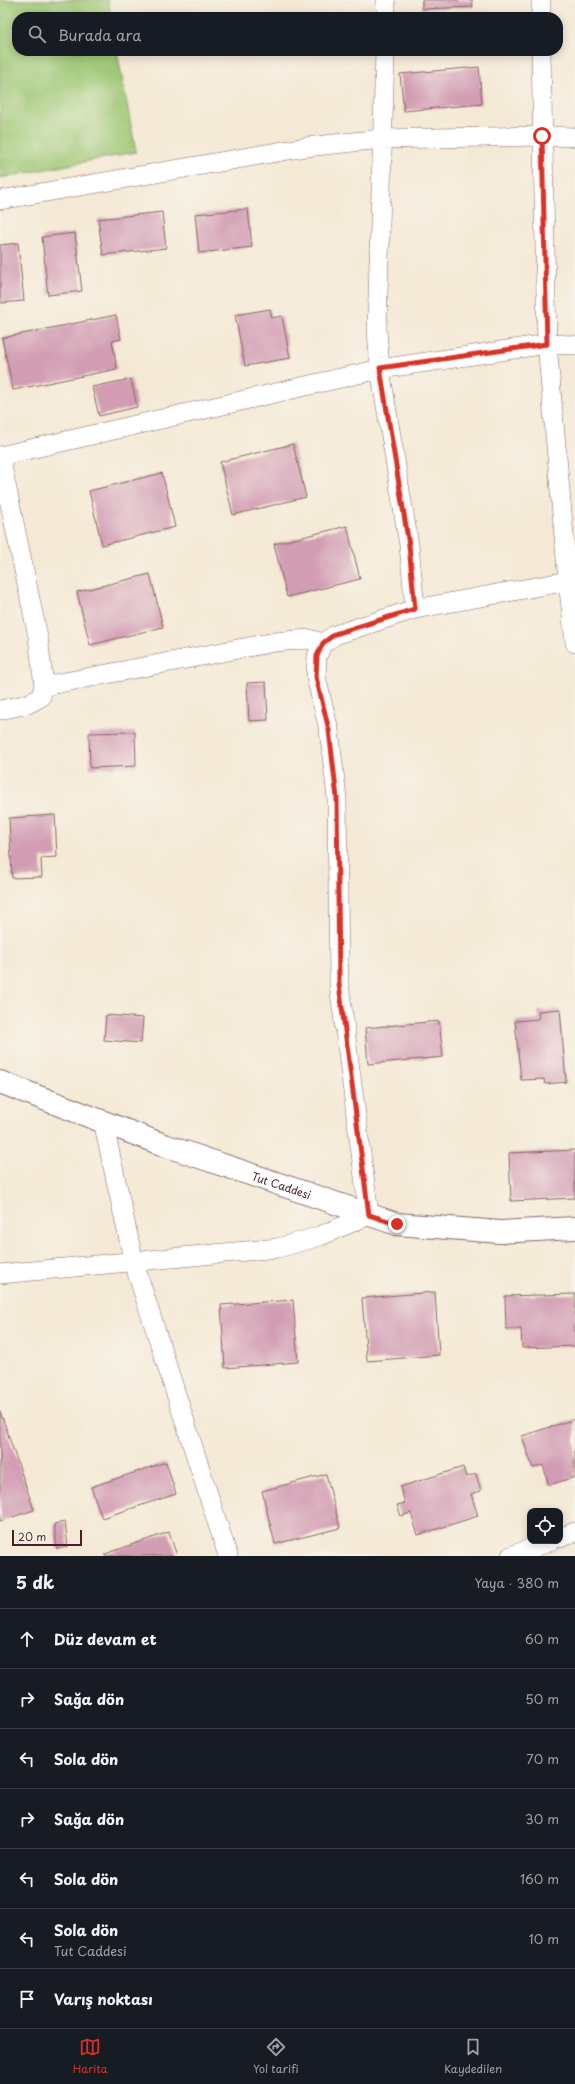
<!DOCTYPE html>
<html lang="tr">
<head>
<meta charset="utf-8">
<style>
  :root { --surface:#171b24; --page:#242831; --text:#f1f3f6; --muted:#9ea1a6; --line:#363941; --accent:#d93025 }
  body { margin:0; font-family:"Playpen Sans",sans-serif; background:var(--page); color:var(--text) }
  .controls { position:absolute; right:12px; bottom:12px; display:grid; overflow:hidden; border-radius:8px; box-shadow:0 2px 10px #0003 }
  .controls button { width:36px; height:36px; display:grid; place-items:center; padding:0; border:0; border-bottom:1px solid var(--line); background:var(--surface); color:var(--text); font:20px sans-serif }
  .scale { position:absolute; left:12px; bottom:10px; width:70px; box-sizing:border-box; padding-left:4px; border:2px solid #4a1f2b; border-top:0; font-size:11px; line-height:14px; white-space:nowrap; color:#4a1f2b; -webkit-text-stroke:3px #f7f3e8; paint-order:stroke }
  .stop { position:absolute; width:12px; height:12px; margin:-9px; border:3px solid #d93025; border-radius:50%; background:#fff }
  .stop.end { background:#d93025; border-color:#fff; box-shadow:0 1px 4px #0008 }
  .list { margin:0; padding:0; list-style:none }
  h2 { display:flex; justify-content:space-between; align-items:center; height:52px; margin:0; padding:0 16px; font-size:17px }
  h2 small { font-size:13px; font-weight:400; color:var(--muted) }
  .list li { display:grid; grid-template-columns:26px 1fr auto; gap:12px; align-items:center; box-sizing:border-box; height:60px; padding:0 16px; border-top:1px solid var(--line) }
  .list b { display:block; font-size:15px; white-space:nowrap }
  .list p { margin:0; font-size:13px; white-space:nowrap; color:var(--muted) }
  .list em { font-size:13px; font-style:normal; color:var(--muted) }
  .icon { flex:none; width:22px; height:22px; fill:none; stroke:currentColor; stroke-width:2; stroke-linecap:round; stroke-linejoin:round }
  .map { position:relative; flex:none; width:575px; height:1556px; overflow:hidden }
  .search { position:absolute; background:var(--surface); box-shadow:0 2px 10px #0003; left:12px; right:12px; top:12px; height:44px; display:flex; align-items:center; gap:10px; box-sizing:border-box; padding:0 14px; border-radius:16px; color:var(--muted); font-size:15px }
  .sheet { height:472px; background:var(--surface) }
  nav { display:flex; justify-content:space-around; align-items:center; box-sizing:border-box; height:56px; border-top:1px solid var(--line); background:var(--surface); font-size:11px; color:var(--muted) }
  nav a { display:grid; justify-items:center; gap:2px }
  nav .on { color:var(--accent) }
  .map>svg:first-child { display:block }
  .green { fill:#9ec875; stroke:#747450 }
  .building { fill:#d29cb3 }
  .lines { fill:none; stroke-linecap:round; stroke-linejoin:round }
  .street-casing { stroke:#866666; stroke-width:20 }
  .secondary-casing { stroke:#866666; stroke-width:24 }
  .street { stroke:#fff; stroke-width:19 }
  .secondary { stroke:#fff; stroke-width:22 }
  .route { stroke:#d93025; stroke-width:5 }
  .labels { text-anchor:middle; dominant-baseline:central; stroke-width:4; stroke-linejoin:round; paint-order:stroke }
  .street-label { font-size:11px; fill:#4a1f2b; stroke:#f7f3e8 }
</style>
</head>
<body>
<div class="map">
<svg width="575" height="1556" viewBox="0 0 575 1556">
  <rect width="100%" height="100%" fill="#f7f3e8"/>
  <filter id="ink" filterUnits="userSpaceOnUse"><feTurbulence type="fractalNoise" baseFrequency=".025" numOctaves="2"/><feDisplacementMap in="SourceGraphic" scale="8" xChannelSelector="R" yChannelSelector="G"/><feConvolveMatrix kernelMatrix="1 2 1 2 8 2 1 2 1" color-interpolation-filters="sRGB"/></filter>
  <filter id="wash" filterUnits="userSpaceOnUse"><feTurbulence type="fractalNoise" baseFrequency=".012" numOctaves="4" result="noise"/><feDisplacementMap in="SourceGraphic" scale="16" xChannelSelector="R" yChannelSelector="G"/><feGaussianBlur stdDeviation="0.9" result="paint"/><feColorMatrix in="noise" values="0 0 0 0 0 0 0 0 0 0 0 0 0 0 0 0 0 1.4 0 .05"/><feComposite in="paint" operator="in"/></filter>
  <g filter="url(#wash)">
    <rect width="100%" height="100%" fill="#f4e9d5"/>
    <path class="green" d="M0,0h108l3,17h-94v34h100l19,101 -136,26z"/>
    <g id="blocks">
      <path class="building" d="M422,0h50l1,7 -51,2z
        M479,67l3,37 -78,7 -4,-37z
        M248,209l4,38 -53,6 -4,-39z
        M162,212l4,36 -63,7 -5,-36z
        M75,233l7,58 -34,4 -6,-58z
        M18,243l6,58 -24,2v-58z
        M270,309l2,9 10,-2 8,42 -45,8 -10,-51z
        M116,315l5,24 -9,2 5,28 -104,21 -11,-52z
        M131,379l6,28 -38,9 -7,-29z
        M293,444l13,53 -73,18 -13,-53z
        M162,473l13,54 -73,18 -13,-54z
        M347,526l13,53 -73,18 -13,-53z
        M150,574l13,53 -73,18 -13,-53z
        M266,682l2,38 -19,1 -2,-38z
        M135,732l1,34 -46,2 -1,-35z
        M55,815l2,42 -16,1 1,19 -30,1 -3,-60z
        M560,1009l6,73 -21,2 -1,-5 -23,1 -6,-59 24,-2 -1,-8z
        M106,1015l37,3 -2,25 -37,-3z
        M439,1021l4,36 -75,7 -3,-36z
        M575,1150v48l-64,3 -2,-48z
        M435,1292l4,63 -72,6 -5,-63z
        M575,1294v52l-53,2 -1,-19h-15l-1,-33z
        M293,1300l5,62 -73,6 -4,-63z
        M0,1411l34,99 -34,11z
        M575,1419v58l-26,8 -6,-20 -10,3 -11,-32z
        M166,1462l10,32 -74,24 -11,-31z
        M463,1467l3,10 10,-3 5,17 -10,3 7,22 -60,19 -7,-22 -10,3 -4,-11 8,-2 -5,-16z
        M326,1474l14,54 -65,16 -13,-53z
        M65,1522l3,25 -11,2 -3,-25z
        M169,1532l8,24h-72v-2z"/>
    </g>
  </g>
  <g filter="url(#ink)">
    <use href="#blocks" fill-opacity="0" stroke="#866666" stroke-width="1"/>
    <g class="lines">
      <defs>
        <path id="street" d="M541,0v17
          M386,17v-17
          M541,51l6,293 21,237 7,62
          M0,200l306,-53 75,-8 161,-3 33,1
          M0,456l380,-87 -3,-39 8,-279
          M0,456l38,181 6,49 -3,11 -13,7 -28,6
          M415,609l-6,-64 -29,-176 167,-25 28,1
          M44,686l231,-44 33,-3 15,4
          M103,1121l31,142 94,293
          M0,1274l278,-26 42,-12 49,-21 -30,-231 -2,-186 -8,-68 -13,-53 1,-21 6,-13 12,-8 80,-26 153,-28
          M560,1538l15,-6
          M511,1556l40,-15"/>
        <g id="secondary">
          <path id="s1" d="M0,1082l161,62 236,80 103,8 75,-4"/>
        </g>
      </defs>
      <use href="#street" class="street-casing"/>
      <use href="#secondary" class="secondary-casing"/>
      <use href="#street" class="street"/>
      <use href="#secondary" class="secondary"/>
    </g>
  </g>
  <g class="lines" filter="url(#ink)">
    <path class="route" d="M397,1224l-28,-9 -30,-231 -2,-186 -8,-68 -13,-53 1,-21 6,-13 12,-9 80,-25 -6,-64 -29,-177 167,-24 -5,-208"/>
  </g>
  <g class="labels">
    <g class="street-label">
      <text stroke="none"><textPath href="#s1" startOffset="300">Tut Caddesi</textPath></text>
    </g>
  </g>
</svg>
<div class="controls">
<button><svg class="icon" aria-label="locate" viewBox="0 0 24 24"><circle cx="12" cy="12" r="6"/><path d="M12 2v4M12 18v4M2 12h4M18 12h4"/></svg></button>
</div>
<div class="scale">20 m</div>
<div class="stop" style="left:542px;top:136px"></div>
<div class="stop end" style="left:397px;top:1224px"></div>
<div class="search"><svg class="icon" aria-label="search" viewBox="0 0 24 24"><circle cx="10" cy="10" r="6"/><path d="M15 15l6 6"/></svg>Burada ara</div>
</div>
<section class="sheet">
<h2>5 dk<small>Yaya · 380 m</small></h2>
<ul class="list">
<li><svg class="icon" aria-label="ahead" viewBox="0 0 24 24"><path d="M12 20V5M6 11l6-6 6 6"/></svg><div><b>Düz devam et</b></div><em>60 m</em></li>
<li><svg class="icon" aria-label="right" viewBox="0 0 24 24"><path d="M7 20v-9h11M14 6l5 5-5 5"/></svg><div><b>Sağa dön</b></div><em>50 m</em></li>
<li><svg class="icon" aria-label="left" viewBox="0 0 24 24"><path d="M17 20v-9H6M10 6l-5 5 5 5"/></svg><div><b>Sola dön</b></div><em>70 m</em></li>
<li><svg class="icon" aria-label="right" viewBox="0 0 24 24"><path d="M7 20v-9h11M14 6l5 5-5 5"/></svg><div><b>Sağa dön</b></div><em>30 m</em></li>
<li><svg class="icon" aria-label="left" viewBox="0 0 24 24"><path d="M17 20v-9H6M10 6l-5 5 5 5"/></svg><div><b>Sola dön</b></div><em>160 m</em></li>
<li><svg class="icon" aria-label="left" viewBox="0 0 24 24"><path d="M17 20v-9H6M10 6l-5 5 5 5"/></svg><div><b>Sola dön</b><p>Tut Caddesi</p></div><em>10 m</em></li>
<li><svg class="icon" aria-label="arrive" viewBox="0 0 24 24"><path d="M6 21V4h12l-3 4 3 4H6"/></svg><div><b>Varış noktası</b></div></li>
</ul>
</section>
<nav>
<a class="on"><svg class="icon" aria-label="map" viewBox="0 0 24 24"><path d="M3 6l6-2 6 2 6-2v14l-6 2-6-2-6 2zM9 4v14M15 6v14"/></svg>Harita</a>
<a><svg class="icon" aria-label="directions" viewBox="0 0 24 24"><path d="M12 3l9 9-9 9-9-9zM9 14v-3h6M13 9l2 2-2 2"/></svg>Yol tarifi</a>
<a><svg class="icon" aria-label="saved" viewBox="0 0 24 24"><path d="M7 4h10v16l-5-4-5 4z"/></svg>Kaydedilen</a>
</nav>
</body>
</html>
